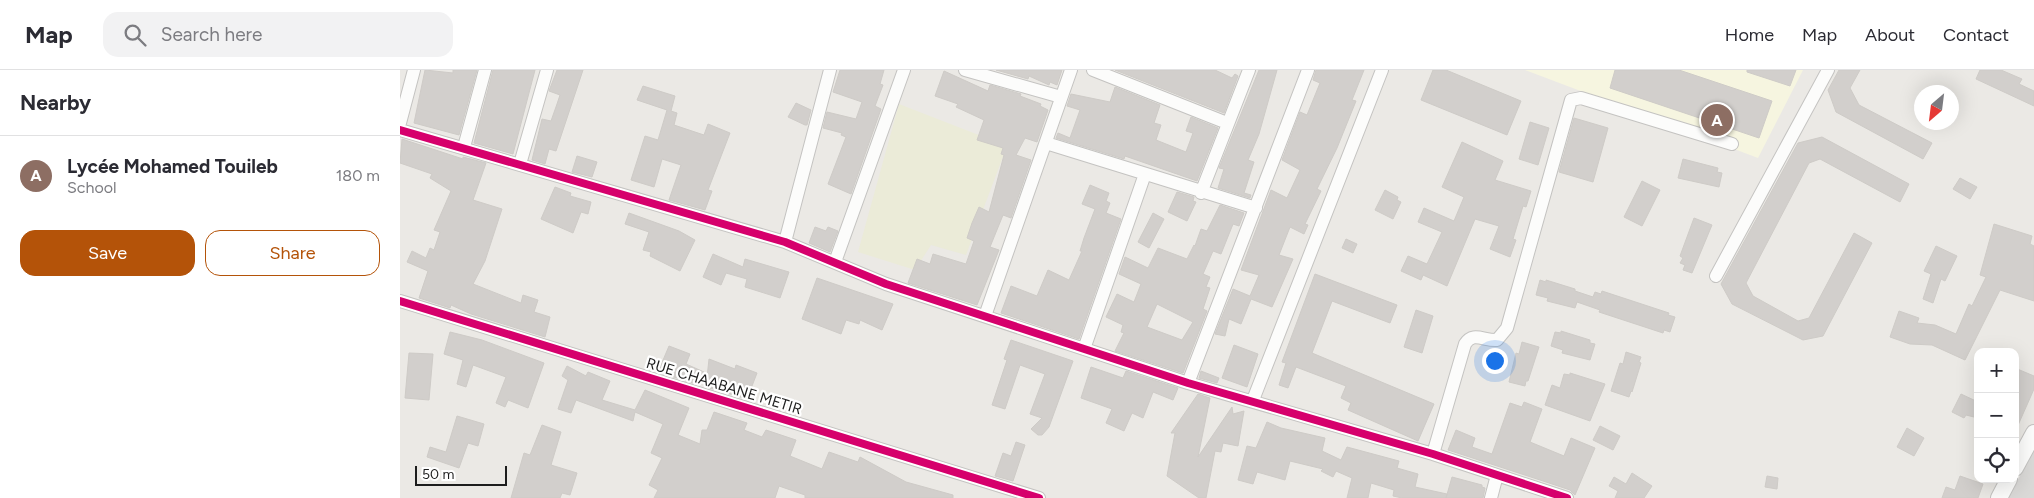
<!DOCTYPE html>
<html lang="en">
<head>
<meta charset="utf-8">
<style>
  :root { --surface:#fff; --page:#f2f2f3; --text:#2b2b33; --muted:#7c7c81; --line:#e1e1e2; --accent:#b45309 }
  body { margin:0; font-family:Figtree,sans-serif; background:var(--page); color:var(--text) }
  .controls { position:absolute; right:15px; bottom:15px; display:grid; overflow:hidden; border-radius:10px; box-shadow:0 5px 20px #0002 }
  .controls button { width:45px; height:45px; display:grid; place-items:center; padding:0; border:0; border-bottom:1px solid var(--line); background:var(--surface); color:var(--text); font:25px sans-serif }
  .compass { position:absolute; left:1514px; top:15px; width:45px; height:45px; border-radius:50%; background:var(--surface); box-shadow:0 5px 20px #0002; rotate:208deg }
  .scale { position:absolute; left:15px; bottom:12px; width:92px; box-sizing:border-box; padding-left:5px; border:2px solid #1d1d1d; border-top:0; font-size:14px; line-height:18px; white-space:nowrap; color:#1d1d1d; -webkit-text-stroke:4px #fff; paint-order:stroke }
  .you { position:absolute; left:1094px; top:290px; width:18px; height:18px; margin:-12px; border:4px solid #fff; border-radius:50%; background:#1a73e8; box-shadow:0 0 0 8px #1a73e833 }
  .badge { display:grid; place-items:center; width:32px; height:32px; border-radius:50%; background:var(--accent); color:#fff; font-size:16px; font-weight:700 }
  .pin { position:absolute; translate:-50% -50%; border:2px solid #fff; box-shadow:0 1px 5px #0006 }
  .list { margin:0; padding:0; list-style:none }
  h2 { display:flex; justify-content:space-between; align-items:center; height:65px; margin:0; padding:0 20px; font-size:21px }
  h2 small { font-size:16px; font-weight:400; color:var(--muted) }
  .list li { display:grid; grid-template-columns:32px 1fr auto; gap:15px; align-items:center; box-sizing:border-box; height:80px; padding:0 20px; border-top:1px solid var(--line) }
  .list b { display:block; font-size:19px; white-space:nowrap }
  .list p { margin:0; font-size:16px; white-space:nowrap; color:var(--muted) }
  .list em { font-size:16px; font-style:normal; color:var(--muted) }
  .actions { display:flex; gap:10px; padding:15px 20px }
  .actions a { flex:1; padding:11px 0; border:1px solid var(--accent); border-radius:15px; text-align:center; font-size:18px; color:var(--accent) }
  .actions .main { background:var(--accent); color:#fff }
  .icon { flex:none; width:28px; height:28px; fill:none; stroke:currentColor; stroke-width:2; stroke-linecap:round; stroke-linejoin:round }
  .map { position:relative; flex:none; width:1634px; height:428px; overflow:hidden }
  header { display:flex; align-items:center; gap:30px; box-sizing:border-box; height:70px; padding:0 25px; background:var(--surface); border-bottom:1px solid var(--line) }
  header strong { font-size:24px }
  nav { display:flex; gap:28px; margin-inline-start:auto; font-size:18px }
  .search { width:350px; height:45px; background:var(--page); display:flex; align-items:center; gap:12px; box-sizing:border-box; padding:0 18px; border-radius:15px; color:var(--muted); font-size:19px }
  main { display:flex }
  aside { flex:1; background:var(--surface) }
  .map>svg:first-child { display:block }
  .residential { fill:#dad9d7 }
  .education { fill:#f6f5e0 }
  .farmland { fill:#ebebd8 }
  .building { fill:#d2cfcc; stroke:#cecbc7; fill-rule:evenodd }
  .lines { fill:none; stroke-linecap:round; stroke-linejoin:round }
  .minor-casing { stroke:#c4c3c1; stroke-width:14 }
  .tertiary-casing { stroke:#c4c3c1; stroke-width:18 }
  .minor { stroke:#fcfcfb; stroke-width:12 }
  .tertiary { stroke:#fcfcfb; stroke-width:16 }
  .cycleway-casing { stroke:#fff; stroke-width:11 }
  .cycleway { stroke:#d6006c; stroke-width:8 }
  .labels { text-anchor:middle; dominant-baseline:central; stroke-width:4.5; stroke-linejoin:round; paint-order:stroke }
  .street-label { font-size:15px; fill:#1d1d1d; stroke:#fff }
</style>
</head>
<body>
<header>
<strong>Map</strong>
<div class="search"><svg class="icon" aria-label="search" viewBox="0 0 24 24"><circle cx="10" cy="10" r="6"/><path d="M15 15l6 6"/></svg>Search here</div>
<nav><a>Home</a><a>Map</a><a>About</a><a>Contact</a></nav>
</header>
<main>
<aside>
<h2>Nearby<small></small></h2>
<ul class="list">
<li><span class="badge" style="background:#8d6e63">A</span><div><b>Lycée Mohamed Touileb</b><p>School</p></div><em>180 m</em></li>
</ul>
<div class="actions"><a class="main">Save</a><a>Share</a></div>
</aside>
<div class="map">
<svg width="1634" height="428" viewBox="0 0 1634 428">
  <rect width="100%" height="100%" fill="#ebe9e5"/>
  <path class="residential" d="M1634,380v48h-26z"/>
  <path class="education" d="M1125,0h278l-45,88z"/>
  <path class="farmland" d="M499,34l108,42 -41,109 -35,-10 -16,25 -57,-18z"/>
  <path class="building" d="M25,0l28,3v-3h24l-18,65 -45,-12z
    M93,0h42l-22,84 -39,-11z
    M157,0h26l-27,81 -7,-2 -4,15 -13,-4 10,-41 9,2 6,-17 3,-9 -11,-4z
    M440,0h44l-4,14 3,1 -8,21 6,3 -30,85 -23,-10 18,-47 -5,-2 1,-2 -19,-5 4,-16 29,7 6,-17 -29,-10z
    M596,0h66l-5,15 -7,-3 -1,3 -20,-9 -1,3z
    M715,0h100l17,8 3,-4 3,2 -14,37z
    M859,0h18l-18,64 -11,26 6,2 -10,31 7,2 -1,3 -32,-10 6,-19 -5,-1z
    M916,0h48l-12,30 4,1 -19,47 -20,41 4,2 -16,33 3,1 -4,9 -14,-7 -11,28 14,4 -21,48 -21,-8 -10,25 -12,-5 -4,17 -10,-2 18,-45 17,7 9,-21 -18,-5 30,-80 16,8 13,-28 -18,-10 18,-48 7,3 13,-32 -7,-3z
    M1033,0h13l75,31 -14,34 -86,-35z
    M1215,0h64l93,31 -13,37 -149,-50z
    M1347,0h49l-6,16 -43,-14z
    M1439,0h21l-10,18 9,17 73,38 -9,16 -87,-47 -8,-22z
    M1580,0h21l21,9 -3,5 15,7v15l-58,-27z
    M544,1l44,20 2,-6 31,9 -1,2 21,8 -1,2 8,4 -11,32 -12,-4 -9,17 15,5 -20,58 -8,-3 -13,32 9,3 -22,55 -69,-22 9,-24 13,5 3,-10 33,10 8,-23 -7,-3 5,-15 7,-16 10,5 15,-57 -3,-1 2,-6 -26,-8 7,-20 -28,-13 2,-3 -23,-8z
    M243,16l32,10 -4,15 6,2 -3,12 30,10 4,-11 22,9 -22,57 4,1 -7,19 -36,-10 12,-35 -19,-6 -8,28 -23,-7 14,-44 13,4 9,-30 -30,-10z
    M715,17l45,18 -6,18 7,2 -5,15 30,12 7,-19 -7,-2 5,-14 27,11 -21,53 -72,-25 -1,3 -68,-21 2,-5 12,5 10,-28 -13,-4 4,-12 39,8z
    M396,33l15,7 -4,15h-2l-17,-8z
    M1174,48l34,10 -15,54 -34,-10z
    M1130,52l19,6 -11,37 -19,-6z
    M1422,67l87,47 -9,18 -80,-43 -11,4 -63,120 7,13 45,25 11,-3 45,-85 18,10 -49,93 -20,4 -71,-36 -11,-20 77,-141z
    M2,69l61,20v-2l23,6 -13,37 29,9 -17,52 -12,23 48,19 2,-8 15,5 -4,12 16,5 -5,20 -74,-23 -20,-9 -1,3 -31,-10 9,-27 -21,-9 5,-11 14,7 4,-10 4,2 6,-18 -6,-2 17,-39 -21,-13 2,-4 -32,-11z
    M1062,72l41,19 -8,19 36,11 -5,16 -3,-1 -10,33 3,1 -6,17 -20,-8 9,-23 -24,-7 -28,67 -24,-11 -2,5 -20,-9 7,-15 19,8 15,-32 -24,-10 6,-14 30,13 10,-24 -22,-10z
    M177,86l20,6 -5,15 -20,-5z
    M1283,89l35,9 -1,4 5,1 -3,14 -41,-9z
    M1560,108l17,9 -7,12 -17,-10z
    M1242,111l18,9 -18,36 -18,-9z
    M690,115l19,8 -3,8 4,2 -4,10 15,6 -42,120 -78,-26 10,-27 26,10 11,-26 21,10 13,-29h-2l4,-13 11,-29 -13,-5z
    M155,117l16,6 -1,3 21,6 -3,12 -7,-2 -8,21 -32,-14z
    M985,120l13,7 -1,3 4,2 -8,17 -18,-9z
    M777,122l17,5 -1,4 3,1 -9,19 -19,-9z
    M820,135l24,8 -5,13 -6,-2 -12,30 -8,-3 -10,23 7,3 -4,10 4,1 -7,21 4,2 -24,62 -68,-22 9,-18 -3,-1 2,-7 -17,-8 11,-23 17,8 7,-18 -22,-10 6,-17 23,11 10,-20 29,11 7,-14 1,1 6,-17 6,2zM757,234l36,18 -11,18 -35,-13z
    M229,143l50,18 16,9 -15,31 -30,-15 1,-4 -8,-2 6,-18 -24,-8z
    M753,143l11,6 -15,29 -11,-6z
    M1294,148l18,7 -20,48 -9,-3 2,-5 -5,-2 3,-5 -3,-2z
    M1594,154l38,12 -2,8 4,2v55l-34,-11 -35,70 -33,-15 -22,-1 -20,-7 9,-26 20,7 -2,5 18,2 21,9 13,-30 3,2 14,-29 -6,-2z
    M415,157l11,4 2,-4 10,4 -8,21 -21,-9z
    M946,169l11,5 -4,9 -11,-5z
    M1536,176l21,10 -12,25 -4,-2 -8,24 -10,-4 8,-25 -7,-3z
    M313,184l30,13 2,-8 44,13 -9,26 -35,-11 2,-8 -21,-6 -5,12 -18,-8z
    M915,204l82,31 -7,18 -58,-22 -20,52 122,51 -16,37 -70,-31 3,-7 -10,-5 5,-12 -50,-19 -8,21 -9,-3 7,-22 -4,-1z
    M417,208l76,26 -11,26 -22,-10 -1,4 -13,-4 -5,14 -39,-15z
    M1140,210l6,2v-2l29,9v2l18,6 2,-5 6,2 1,-3 67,22 -1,2 7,2 -5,15 -6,-2 -1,3 -64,-21 1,-2 -23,-8 -2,6 -28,-7 1,-3 -12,-3z
    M1016,240l17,6 -11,37 -18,-6z
    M1161,261l29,9v3l5,1 -5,16 -28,-7 1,-3 -12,-4 4,-14 6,1z
    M50,262l32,8 62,23 -16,45 -20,-8 -3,7 -9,-4 10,-26 -33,-12 -7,22 -9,-3 6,-24 -19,-6z
    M611,270l62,21 -24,66 -7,8h-4l-7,-6 11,-11 -12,-4 15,-40 -25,-9 -15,44 -13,-4 15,-45 -3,-1z
    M1122,272l17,5 -11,34h-2l-1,5 -16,-4 7,-29 3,1z
    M834,275l24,9 -11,33 -25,-9z
    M269,276l21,8 -4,10 18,8 -5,13 -41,-13z
    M1226,282l15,5 -2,5 2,1 -9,29 -1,-1 -2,6 -18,-6 9,-28 3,1z
    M9,283l24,1 -4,46 -24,-2z
    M309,289l26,10 1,-4 21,8 -10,26 -41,-12z
    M167,296l19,10 2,-4 22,9 -8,19 33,10 10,-20 44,18 -11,27 22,9 2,-14h5l7,-18 33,11 -3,7 18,7 4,-7 30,10 -6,16 32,13 7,-17 29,10 2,-5 46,25 47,13v3h-148v-3l-26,-9 -4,12h-121l4,-8 -9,-5 13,-27 -11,-5 12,-29 -28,-12 -2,9 -57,-21 -5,13 -13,-4 10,-29 -6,-4z
    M691,297l32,11 3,-7 52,17 -5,12 -20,-8 -10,26 -11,-5 -8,18 -18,-8 6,-14 -31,-11z
    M1615,298l19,8v13l-19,43z
    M801,301l18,7 -2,5 -18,-5z
    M1170,303l35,11 -15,37 -45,-16 7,-20 8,3 4,-14 6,1z
    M798,324l12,4 -12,59 34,-50 1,7 11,-3 -6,35 -15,-3 -2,9 -6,-1 -9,47h-7l-32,-22 8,-43h-4z
    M1561,324l17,8v16l-12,-3 -2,3 -12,-6z
    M1124,332l18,7 -12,33 34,14 7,-18 24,10 -20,47 -5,-5 -30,-10 -92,-30 8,-20 19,8 -3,9 20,7 18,-51 12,4z
    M57,346l27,8 -6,22 -10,-3 -9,25 -32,-11 3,-10 16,5z
    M867,352l14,6 44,10 -3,13 19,9 6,-13 52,14 -2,7 21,6 -3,13 32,7 -1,4h-44l-9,-2 1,-6 -23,-7 -3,15h-21l5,-20 -16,-7 -3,6 -12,-6 2,-2 -33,-8 -5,19 -28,-8 -4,12 -15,-4 9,-34 9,2z
    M142,355l19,7 -10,33 26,8 -7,22 -8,-2 -2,5h-49l13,-45 6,2z
    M1200,356l20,10 -7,14 -20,-10z
    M1507,358l17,10 -10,18 -17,-9z
    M616,372l9,3 -12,36 -18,-5 8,-23 8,3z
    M1232,403l20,13 -8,12h-29l3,-7 -9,-5 5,-9 12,7z
    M1367,406l11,2 -1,11 -12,-2z
    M1560,406l23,8 -5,14h-36l4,-11 9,3z
    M1052,407l30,8v2l3,1 -2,10h-37z"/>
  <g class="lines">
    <defs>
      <path id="minor" d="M565,0l96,27
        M693,0l134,53
        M0,53l14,-53
        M0,60l385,112 101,42 302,99 245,71 134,44
        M646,73l210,65
        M64,77l21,-77
        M120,94l27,-94
        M801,123l48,-123
        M385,172l45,-172
        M435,192l69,-192
        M1316,206l112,-206
        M0,231l639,197
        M585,246l86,-246
        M684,279l61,-175
        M788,313l120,-313
        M853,330l129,-330
        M1033,384l32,-110c8,-13 19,-3 32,-4l10,-12 64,-228 10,-2 151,46
        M1091,428l6,-23"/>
      <path id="tertiary" d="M1615,398l19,-35
        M1599,428l10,-19"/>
    </defs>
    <use href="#minor" class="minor-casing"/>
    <use href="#tertiary" class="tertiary-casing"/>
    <use href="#minor" class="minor"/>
    <use href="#tertiary" class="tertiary"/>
    <defs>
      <path id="cycleway" d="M0,60l385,112 101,42 302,99 245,71 134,44
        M0,231l639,197"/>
    </defs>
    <use href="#cycleway" class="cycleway-casing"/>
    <use href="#cycleway" class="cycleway"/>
  </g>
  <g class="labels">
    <g class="street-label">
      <text transform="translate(324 316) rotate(17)">RUE CHAABANE METIR</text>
    </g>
  </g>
</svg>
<div class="controls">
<button>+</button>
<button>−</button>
<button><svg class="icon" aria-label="locate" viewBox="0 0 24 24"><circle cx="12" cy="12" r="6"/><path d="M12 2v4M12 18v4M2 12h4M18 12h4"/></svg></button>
</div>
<svg class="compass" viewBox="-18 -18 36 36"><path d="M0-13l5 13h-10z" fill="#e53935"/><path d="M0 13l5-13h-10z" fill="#7c7c81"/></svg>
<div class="scale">50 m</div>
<div class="you"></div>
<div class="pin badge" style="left:1317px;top:50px;background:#8d6e63">A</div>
</div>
</main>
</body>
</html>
